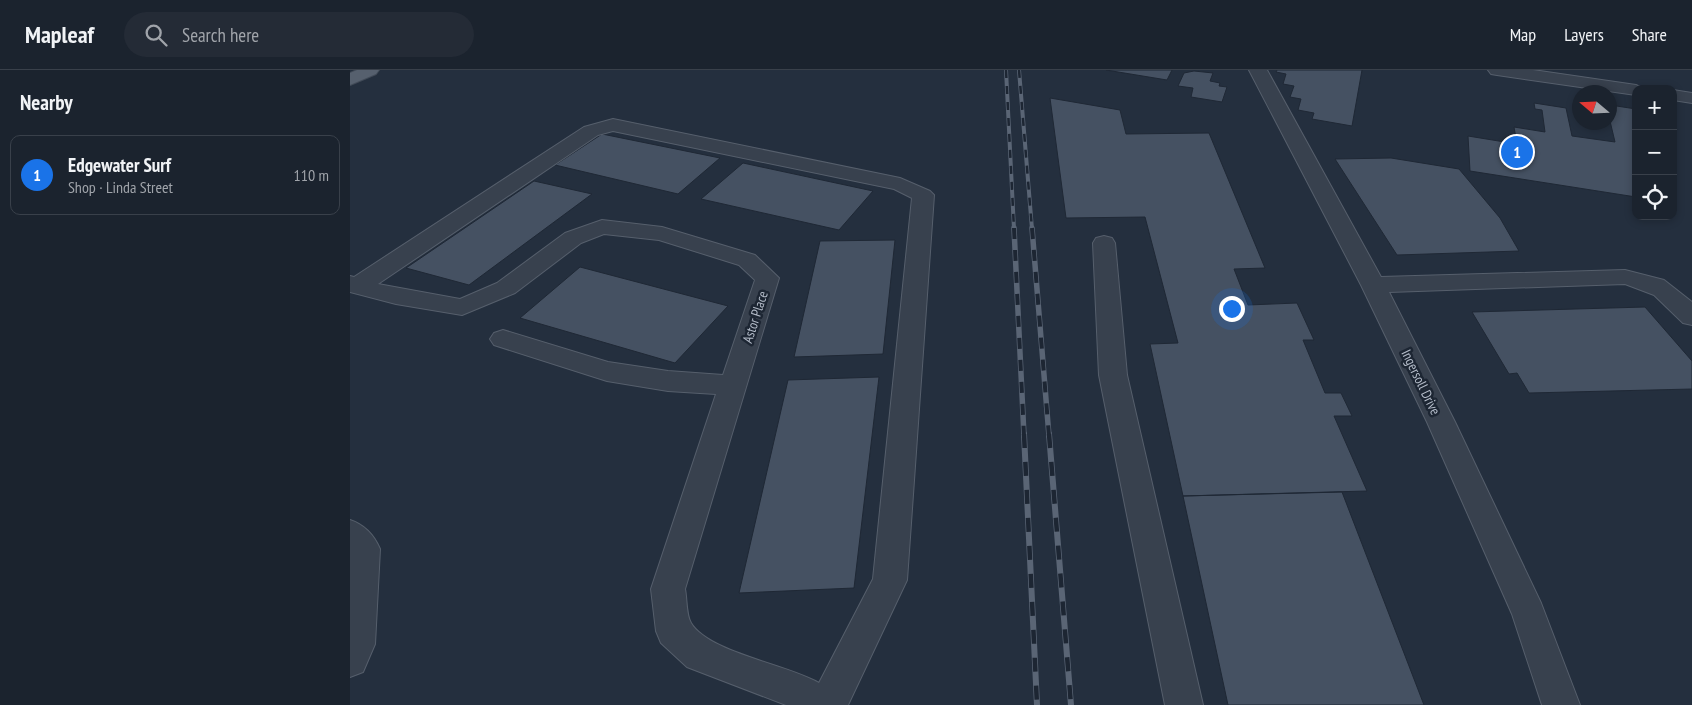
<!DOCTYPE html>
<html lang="en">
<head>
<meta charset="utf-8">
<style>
  :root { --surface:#1b232e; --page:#242b36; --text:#f1f3f6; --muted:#a0a4aa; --line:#39404a; --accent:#1a73e8 }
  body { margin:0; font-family:"PT Sans Narrow",sans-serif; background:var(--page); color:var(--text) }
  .controls { position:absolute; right:15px; top:15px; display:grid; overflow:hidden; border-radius:10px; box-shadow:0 2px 8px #0003 }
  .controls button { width:45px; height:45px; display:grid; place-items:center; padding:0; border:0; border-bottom:1px solid var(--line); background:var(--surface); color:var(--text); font:25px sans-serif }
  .compass { position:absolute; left:1222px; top:15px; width:45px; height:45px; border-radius:50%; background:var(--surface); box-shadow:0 2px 8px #0003; rotate:289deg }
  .you { position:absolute; left:881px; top:238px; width:18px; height:18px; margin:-12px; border:4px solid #fff; border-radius:50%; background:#1a73e8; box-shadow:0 0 0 8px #1a73e833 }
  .badge { display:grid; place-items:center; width:32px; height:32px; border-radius:50%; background:var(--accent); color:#fff; font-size:16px; font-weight:700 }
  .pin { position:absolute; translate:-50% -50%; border:2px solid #fff; box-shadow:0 1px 5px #0006 }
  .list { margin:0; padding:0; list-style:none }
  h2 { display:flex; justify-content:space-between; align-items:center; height:65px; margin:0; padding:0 20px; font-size:21px }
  h2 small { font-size:16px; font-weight:400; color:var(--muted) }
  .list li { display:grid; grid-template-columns:32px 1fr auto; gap:15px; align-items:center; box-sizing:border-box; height:80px; margin:0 10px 10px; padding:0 10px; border:1px solid var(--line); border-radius:10px }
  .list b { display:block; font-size:19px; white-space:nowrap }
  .list p { margin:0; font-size:16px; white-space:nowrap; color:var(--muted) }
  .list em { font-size:16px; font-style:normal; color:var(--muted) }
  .icon { flex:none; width:28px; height:28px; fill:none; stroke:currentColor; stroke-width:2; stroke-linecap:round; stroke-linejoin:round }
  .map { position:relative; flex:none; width:1342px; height:635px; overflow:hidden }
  header { display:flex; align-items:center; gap:30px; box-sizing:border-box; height:70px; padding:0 25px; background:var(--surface); border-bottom:1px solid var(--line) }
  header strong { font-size:24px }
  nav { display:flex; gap:28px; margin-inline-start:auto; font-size:18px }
  .search { width:350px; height:45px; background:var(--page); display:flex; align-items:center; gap:12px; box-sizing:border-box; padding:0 18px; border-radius:28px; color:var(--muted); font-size:19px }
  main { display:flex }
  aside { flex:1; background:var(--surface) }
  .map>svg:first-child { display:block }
  .building { fill:#455162; stroke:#1f2835 }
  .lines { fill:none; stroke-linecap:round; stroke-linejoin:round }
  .minor-casing { stroke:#565f6c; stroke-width:2 }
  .major-casing { stroke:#414a57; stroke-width:2 }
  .minor { fill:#38414e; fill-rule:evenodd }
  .major { fill:#56606e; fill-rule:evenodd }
  .rail-far2-casing { stroke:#5a6575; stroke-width:4 }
  .rail-far1-casing { stroke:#5a6575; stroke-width:5.5 }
  .rail-casing { stroke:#5a6575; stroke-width:6 }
  .rail-far2 { stroke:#1d2633; stroke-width:2.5; stroke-dasharray:8; stroke-linecap:butt }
  .rail-far1 { stroke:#1d2633; stroke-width:4; stroke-dasharray:11; stroke-linecap:butt }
  .rail { stroke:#1d2633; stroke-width:4.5; stroke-dasharray:14; stroke-linecap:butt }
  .labels { text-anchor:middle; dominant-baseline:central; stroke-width:5; stroke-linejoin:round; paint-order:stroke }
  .street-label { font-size:14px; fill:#b4bcc9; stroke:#1d2633 }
</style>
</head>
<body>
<header>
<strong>Mapleaf</strong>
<div class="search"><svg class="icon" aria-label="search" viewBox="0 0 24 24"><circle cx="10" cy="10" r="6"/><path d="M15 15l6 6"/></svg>Search here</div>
<nav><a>Map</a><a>Layers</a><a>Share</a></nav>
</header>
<main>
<aside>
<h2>Nearby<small></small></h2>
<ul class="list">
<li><span class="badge">1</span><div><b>Edgewater Surf</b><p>Shop · Linda Street</p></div><em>110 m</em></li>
</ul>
</aside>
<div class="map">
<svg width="1342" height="635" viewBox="0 0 1342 635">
  <rect width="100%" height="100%" fill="#242f3e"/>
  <path class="building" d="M756,0h66l-5,10z
    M927,0h85l-10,56 -40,-7 2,-6 -16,-3 3,-11 -11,-2 4,-11 -11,-2 3,-10 -10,-2z
    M844,1l19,2 -3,8 10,2 -1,3 8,1 -5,15 -31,-5 2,-9 -15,-2 6,-13z
    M700,28l70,12 6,24 83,-1 56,135 -31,1 14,36 49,-2 17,37h-11l22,53h16l11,23h-18l33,75 -184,5 -33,-152 28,-1 -33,-126 -79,1z
    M1184,33l32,5 6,28 43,6 -5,-21v-16l26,4v88l-166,-26 -2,-35 49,8 -3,-17 31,5 -3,-22 -7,-1z
    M252,64l118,24 -42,36 -123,-29z
    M1041,88l68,11 41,49 19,33 -122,4 -62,-96z
    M393,93l130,28 -34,39 -138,-31z
    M184,111l58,13 -123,91 -63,-17z
    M545,170l-12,114 -89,3 26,-116z
    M230,197l148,39 -53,57 -155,-45z
    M1295,237l47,54v28l-163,4 -12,-20 -8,1 -37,-62z
    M529,307l-25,211 -115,5 49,-213z
    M992,422l82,213h-196l-45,-209z"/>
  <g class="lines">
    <defs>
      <path id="minor" d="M899,0h18l114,207 244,-7 39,10 28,22v23l-9,-2 -29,-28 -29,-11 -236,8 66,130 86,181 39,102h-38l-30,-91 -85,-192 -66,-137z
        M1138,0h45l103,15 8,4h-8v6l-139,-20 -6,-1z
        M1323,20l19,3v10l-19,-3z
        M263,49l287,59 30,13 4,4 -27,385 -59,125h-62l-86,-33 -13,-5 -26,-24 -5,-12 -5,-42 65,-195 -48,-3 -61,-10 -113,-36 -4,-6 4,-6 9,-3 105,32 60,9 55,4 32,-95 -16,-15 -80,-25 -55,-6 -23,9 -66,50 -53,22 -66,-11 -46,-12v-16l4,1 230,-150zM263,61l281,58 18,9 -39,381 -54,104c-31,-18 -111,-31 -128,-60 -5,-8 -4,-25 -6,-34l94,-311 -24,-23 -93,-28 -60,-7 -37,13 -68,50 -37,16 -82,-15 220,-149z
        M754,166l8,2 3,5 12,132 76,330h-38l-66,-330 -6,-132 3,-5z
        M0,450c15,5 24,15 30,29l-5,95 -12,28 -13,5z"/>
      <path id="major" d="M7,0h22l-3,4 -26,11v-12z"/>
    </defs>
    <use href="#minor" class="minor-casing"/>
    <use href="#major" class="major-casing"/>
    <use href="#minor" class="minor"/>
    <use href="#major" class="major"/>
    <defs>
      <path id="rail-far2" d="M656,0l8,159
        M669,0l13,159"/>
      <path id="rail-far1" d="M664,158l10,208
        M682,158l17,208"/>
      <path id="rail" d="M674,364l13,271
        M699,364l22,271"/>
    </defs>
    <use href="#rail-far2" class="rail-far2-casing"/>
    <use href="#rail-far1" class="rail-far1-casing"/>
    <use href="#rail" class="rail-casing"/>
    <use href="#rail-far2" class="rail-far2"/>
    <use href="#rail-far1" class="rail-far1"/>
    <use href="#rail" class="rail"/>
  </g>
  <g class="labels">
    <g class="street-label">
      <text transform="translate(405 247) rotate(-72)">Astor Place</text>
      <text transform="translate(1071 312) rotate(64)">Ingersoll Drive</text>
    </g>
  </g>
</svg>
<div class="controls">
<button>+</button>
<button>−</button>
<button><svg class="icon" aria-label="locate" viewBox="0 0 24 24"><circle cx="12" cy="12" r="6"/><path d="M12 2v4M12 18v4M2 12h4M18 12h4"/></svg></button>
</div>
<svg class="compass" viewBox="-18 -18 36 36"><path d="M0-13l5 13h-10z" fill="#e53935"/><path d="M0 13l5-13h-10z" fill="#a0a4aa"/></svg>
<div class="you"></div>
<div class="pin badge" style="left:1167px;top:82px">1</div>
</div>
</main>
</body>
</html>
